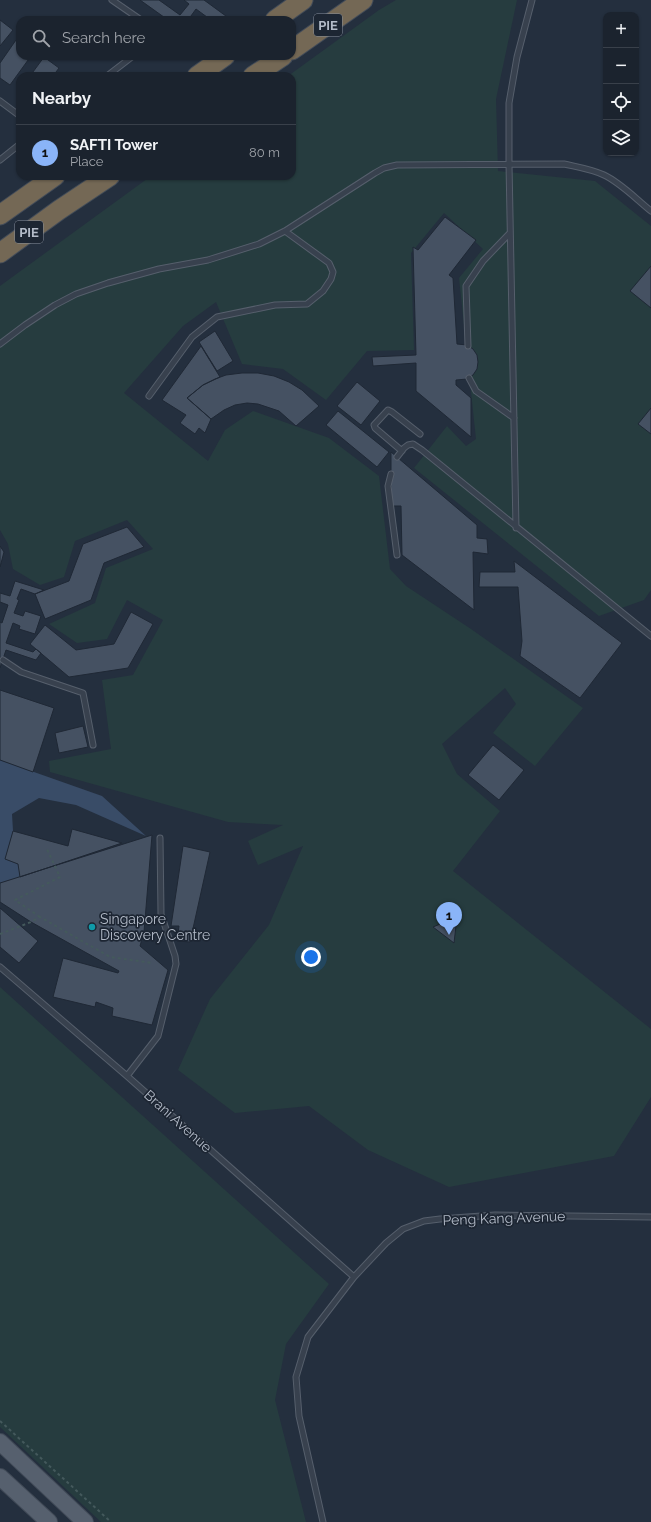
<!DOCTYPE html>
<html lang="en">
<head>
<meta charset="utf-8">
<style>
  :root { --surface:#1b232e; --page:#282f3a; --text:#f1f3f6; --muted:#a0a4aa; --line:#39404a; --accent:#8ab4f8 }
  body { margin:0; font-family:Raleway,sans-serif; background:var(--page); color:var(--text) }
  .controls { position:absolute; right:12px; top:12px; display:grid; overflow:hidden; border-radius:8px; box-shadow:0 1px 3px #0004 }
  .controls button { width:36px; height:36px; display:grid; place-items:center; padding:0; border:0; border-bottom:1px solid var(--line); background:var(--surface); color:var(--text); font:20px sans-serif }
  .you { position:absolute; left:311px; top:957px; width:14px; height:14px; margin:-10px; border:3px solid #fff; border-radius:50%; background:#1a73e8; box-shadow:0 0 0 6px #1a73e833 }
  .badge { display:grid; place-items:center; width:26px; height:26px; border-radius:50%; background:var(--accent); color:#111; font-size:13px; font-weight:700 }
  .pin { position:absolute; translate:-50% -33px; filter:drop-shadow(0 1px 2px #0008) }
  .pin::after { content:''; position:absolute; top:21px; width:14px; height:12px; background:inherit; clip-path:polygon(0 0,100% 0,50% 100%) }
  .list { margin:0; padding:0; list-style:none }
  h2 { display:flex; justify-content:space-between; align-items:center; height:52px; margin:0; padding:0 16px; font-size:17px }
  h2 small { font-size:13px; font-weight:400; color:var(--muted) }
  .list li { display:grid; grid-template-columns:26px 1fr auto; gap:12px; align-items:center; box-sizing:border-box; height:56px; padding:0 16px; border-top:1px solid var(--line) }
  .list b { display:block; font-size:15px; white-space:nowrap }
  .list p { margin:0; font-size:13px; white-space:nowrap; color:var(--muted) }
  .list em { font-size:13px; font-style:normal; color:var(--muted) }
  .icon { flex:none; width:22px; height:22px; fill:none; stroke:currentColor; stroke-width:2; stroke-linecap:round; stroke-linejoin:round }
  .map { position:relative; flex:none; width:651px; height:1522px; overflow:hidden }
  .search { position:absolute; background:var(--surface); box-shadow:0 1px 3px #0004; left:16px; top:16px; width:280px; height:44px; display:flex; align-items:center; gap:10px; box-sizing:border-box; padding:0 14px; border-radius:12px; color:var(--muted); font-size:15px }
  .panel { position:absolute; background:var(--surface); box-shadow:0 1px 3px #0004; left:16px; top:72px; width:280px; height:108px; border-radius:12px }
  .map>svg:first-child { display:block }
  .green { fill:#263c3f }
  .water { fill:#394c67 }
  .building { fill:#455162; stroke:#1f2835 }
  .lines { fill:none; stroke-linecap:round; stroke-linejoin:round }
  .service-casing { stroke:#565f6c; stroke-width:7 }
  .primary-casing { stroke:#414a57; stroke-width:18 }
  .motorway-casing { stroke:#434c59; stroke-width:21 }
  .path { stroke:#44595c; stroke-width:2; stroke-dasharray:3 3; stroke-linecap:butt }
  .service { stroke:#38414e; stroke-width:5 }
  .primary { stroke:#56606e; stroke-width:16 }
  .motorway { stroke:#746855; stroke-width:19 }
  .culture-dot { fill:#0f9aa8; stroke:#1d2633; stroke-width:1.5 }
  .labels { text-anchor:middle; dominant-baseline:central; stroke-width:3.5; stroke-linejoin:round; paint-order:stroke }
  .shield { fill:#1d2633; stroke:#878f9c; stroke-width:1 }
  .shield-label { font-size:13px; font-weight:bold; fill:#b4bcc9 }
  .poi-label { font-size:14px; fill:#b4bcc9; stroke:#1d2633; text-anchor:start }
  .street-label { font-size:14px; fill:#b4bcc9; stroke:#1d2633 }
</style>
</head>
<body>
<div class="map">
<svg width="651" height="1522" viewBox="0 0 651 1522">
  <rect width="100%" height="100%" fill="#242f3e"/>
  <path class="green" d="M396,0h121l-21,99 2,72 97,10 56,45v364l-7,10 -45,16 -185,-148 33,-42 19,20 10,-7 -17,-161 24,-29 -39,-36 -33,40 3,97 -47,1 -41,49 -43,-31 -41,-5 -26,-62 -33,24 -59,67 84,68 17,-31 28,-19 76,27 50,38 11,93 16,17 65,43 112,79 -48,58 -42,-33 23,-29 -11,-16 -63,56 15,30 43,37 -47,60 198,158v68l-37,59 -165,31 -81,-37 -59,-44 -74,7 -57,-43 32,-71 59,-74 34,-79 -45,19 -10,-24 35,-16 -55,-3 -178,-50 -1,-11 62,-12 -9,-69 31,-5 30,-55 -36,-20 -20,39 -30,4 -28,-19 46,-21 11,-35 47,-19 -26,-29 -52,21 -11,36 -24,8 -27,-16 -5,-25 -8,-14v-244l151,-110h141v-100h-4l91,-66z
    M0,987l329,297 -43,60 -11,56 31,122h-205l-101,-95z"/>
  <path class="water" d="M0,760l102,36 44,40 -70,-31 -37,-7 -27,16 1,17 -8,28 13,5 2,13 -20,6z"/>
  <path class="building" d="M140,0h19l21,15 9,-11 -5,-4h20l26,19 -19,1 -15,-11 -8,11h-20z
    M0,20l13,10 -13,16z
    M16,40l4,2v14h11l-21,29 -10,-7v-15z
    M44,57l15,11 -6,8h-23z
    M445,217l31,23 -27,35 4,3 4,66 10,1 6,4 4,6 1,7 -1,7 -4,6 -6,4 -11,1v5l15,13v39l-55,-46v-28l-43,3 -1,-9 44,-2 -3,-108 5,3z
    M651,266v42l-21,-17z
    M215,331l18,30 -16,10 -18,-29z
    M201,346l19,31 -17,8 -16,13 24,21 -6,14 -6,-5 -4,6 -15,-11 6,-8 -24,-15z
    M242,373h16l16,3 15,6 13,8 17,16 -23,20 -17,-15 -21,-7 -11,-1 -12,2 -11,5 -13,9 -24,-21 16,-13 12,-6 11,-4z
    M357,382l23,19 -19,24 -24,-19z
    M651,408v26l-13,-10z
    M338,411l51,41 -12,15 -51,-42z
    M391,452l86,73v13l10,1 1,15 -15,-2 1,58 -72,-55 -1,-49h-10z
    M127,527l17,20 -40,16 -13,37 -46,19 -10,-25 34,-13 14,-37z
    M0,546l4,6 -4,15z
    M514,561l108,82 -42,55 -60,-42 2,-15 -4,-54h-39l1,-15h35z
    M15,581l29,9 -9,4 -14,-5 -4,10 2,1 -5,13 9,3 2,-5 16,5 -6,18 -16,-5 1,-3 -7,-3 -7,20 27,9 3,-3 5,4 -5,7 -30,-10 -6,18v-46l2,1 6,-18 -8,-3v-9l10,3z
    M131,612l22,12 -25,44 -59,9 -39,-33 15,-19 31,25 38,-6z
    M0,690l54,18 -21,64 -33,-12z
    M83,726l5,21 -29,6 -4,-20z
    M493,745l31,25 -25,30 -31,-25z
    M72,829l50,14 -102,34 -2,-13 -13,-5 8,-28 55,15z
    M152,835l-8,97 -4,14 28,24 -16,55 -40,-9 1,-8 -17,-6 -1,5 -42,-10 10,-39 55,15 1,-2 -88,-49 -31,-20v-19z
    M183,846l27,6 -20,90 -13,-1 2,-15h-8z
    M0,908l38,33 -19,22 -19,-16z
    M457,917l-3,26 -21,-16z"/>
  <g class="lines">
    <defs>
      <path id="service" d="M112,0l29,20
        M107,76l26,-20
        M0,101l20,15
        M0,160l20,-16
        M0,344l25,-19 30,-20 21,-11 32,-11 51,-14 49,-9 51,-16 26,-13 90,-58 9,-5 13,-3 167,-1c13,3 27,5 40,11 17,8 32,24 47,36
        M468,346l-2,-60 17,-25 27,-28
        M469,378l7,13 38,27
        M149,396l43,-59 25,-20 58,-12 32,-1 16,-13 8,-12 2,-7 -4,-9 -44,-32
        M402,451l-27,-23 -1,-3 14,-15 4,2 28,22
        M397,457l7,-9 4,-3 5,-1 9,6 229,186
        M391,474l-3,12 9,69
        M516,528l-7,-364v-61l8,-46 15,-57
        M3,660l18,12 62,21 10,52
        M0,967l127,109 227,201
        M127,1076l31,-40 18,-72 -1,-8 -14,-42 -1,-76
        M323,1522l-24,-106 -3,-39 12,-40 46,-60 32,-34 17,-14 21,-8 16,-2 55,-4 156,2"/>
      <path id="primary" d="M0,1442l85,80
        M0,1477l49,45"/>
      <path id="motorway" d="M275,20l28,-20
        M292,50l71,-50
        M197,76l28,-20
        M253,76l30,-20
        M0,215l55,-39
        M0,253l59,-43 51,-34"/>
    </defs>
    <use href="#service" class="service-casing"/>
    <use href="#primary" class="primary-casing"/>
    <use href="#motorway" class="motorway-casing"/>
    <path class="path" d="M40,917l-25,-17 45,-23 -14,-30
      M0,934l31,-12 9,-5 70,40 43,6
      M0,1421l111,101"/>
    <use href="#service" class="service"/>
    <use href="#primary" class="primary"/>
    <use href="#motorway" class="motorway"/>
  </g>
  <circle class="culture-dot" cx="92" cy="927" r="4"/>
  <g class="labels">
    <g class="shield">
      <rect x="314" y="14" width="28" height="22" rx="3"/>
      <rect x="15" y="221" width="28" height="22" rx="3"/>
    </g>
    <g class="shield-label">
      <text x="328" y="25">PIE</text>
      <text x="29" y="232">PIE</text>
    </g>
    <g class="poi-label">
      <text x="100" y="919">Singapore<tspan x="100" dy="16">Discovery Centre</tspan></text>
    </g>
    <g class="street-label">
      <text transform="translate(178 1121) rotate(42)">Brani Avenue</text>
      <text transform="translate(504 1218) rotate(-2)">Peng Kang Avenue</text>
    </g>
  </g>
</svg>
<div class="controls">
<button>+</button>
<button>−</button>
<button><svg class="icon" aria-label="locate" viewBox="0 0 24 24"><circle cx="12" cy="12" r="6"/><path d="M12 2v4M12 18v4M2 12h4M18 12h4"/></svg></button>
<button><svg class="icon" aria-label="layers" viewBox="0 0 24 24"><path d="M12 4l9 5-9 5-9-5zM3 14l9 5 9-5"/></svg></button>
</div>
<div class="you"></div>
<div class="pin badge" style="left:449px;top:935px">1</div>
<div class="search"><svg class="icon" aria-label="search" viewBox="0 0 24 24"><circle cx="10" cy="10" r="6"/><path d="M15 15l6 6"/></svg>Search here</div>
<section class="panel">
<h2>Nearby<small></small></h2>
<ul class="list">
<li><span class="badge">1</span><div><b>SAFTI Tower</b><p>Place</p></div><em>80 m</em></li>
</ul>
</section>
</div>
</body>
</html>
